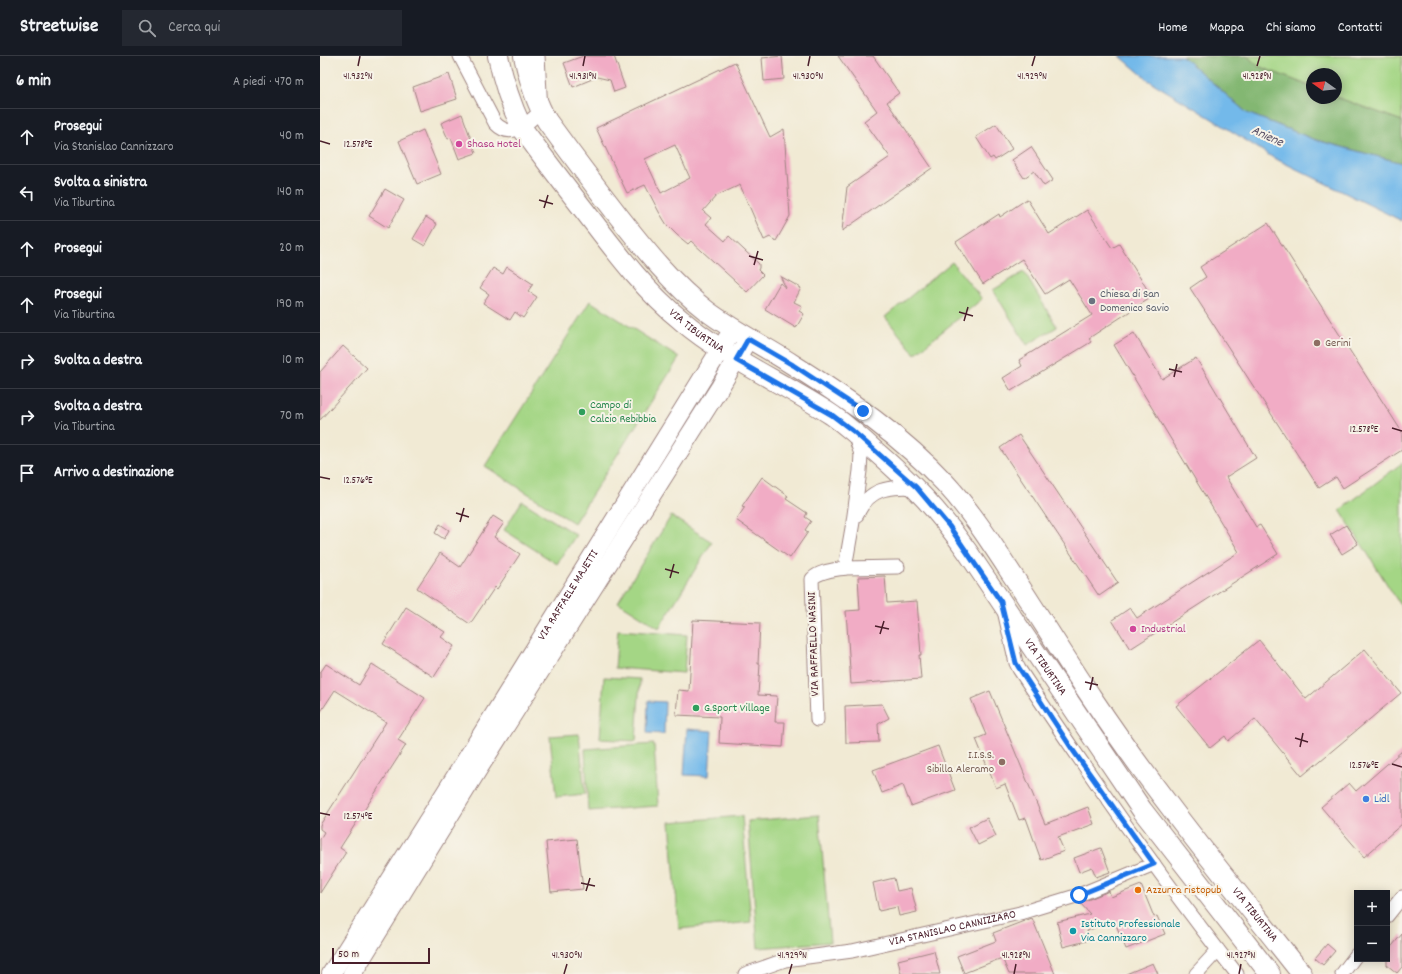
<!DOCTYPE html>
<html lang="it">
<head>
<meta charset="utf-8">
<style>
  :root { --surface:#171b24; --page:#242831; --text:#f1f3f6; --muted:#9ea1a6; --line:#363941 }
  body { margin:0; font-family:Dekko,sans-serif; background:var(--page); color:var(--text) }
  .controls { position:absolute; right:12px; bottom:12px; display:grid; overflow:hidden; border-radius:0px; box-shadow:0 2px 10px #0003 }
  .controls button { width:36px; height:36px; display:grid; place-items:center; padding:0; border:0; border-bottom:1px solid var(--line); background:var(--surface); color:var(--text); font:20px sans-serif }
  .compass { position:absolute; left:986px; top:12px; width:36px; height:36px; border-radius:50%; background:var(--surface); box-shadow:0 2px 10px #0003; rotate:285deg }
  .scale { position:absolute; left:12px; bottom:10px; width:98px; box-sizing:border-box; padding-left:4px; border:2px solid #4a1f2b; border-top:0; font-size:11px; line-height:14px; white-space:nowrap; color:#4a1f2b; -webkit-text-stroke:3px #f7f3e8; paint-order:stroke }
  .stop { position:absolute; width:12px; height:12px; margin:-9px; border:3px solid #1a73e8; border-radius:50%; background:#fff }
  .stop.end { background:#1a73e8; border-color:#fff; box-shadow:0 1px 4px #0008 }
  .list { margin:0; padding:0; list-style:none }
  h2 { display:flex; justify-content:space-between; align-items:center; height:52px; margin:0; padding:0 16px; font-size:17px }
  h2 small { font-size:13px; font-weight:400; color:var(--muted) }
  .list li { display:grid; grid-template-columns:26px 1fr auto; gap:12px; align-items:center; box-sizing:border-box; height:56px; padding:0 16px; border-top:1px solid var(--line) }
  .list b { display:block; font-size:15px; white-space:nowrap }
  .list p { margin:0; font-size:13px; white-space:nowrap; color:var(--muted) }
  .list em { font-size:13px; font-style:normal; color:var(--muted) }
  .icon { flex:none; width:22px; height:22px; fill:none; stroke:currentColor; stroke-width:2; stroke-linecap:round; stroke-linejoin:round }
  .map { position:relative; flex:none; width:1082px; height:918px; overflow:hidden }
  header { display:flex; align-items:center; gap:24px; box-sizing:border-box; height:56px; padding:0 20px; background:var(--surface); border-bottom:1px solid var(--line) }
  header strong { font-size:19px }
  nav { display:flex; gap:22px; margin-inline-start:auto; font-size:14px }
  .search { width:280px; height:36px; background:var(--page); display:flex; align-items:center; gap:10px; box-sizing:border-box; padding:0 14px; border-radius:0px; color:var(--muted); font-size:15px }
  main { display:flex }
  aside { flex:1; background:var(--surface) }
  .map>svg:first-child { display:block }
  .green { fill:#a4d685; stroke:#777a58 }
  .forest { fill:#83b772; stroke:#666b4e }
  .water { fill:#73b9ea; stroke:#5e6c8a }
  .building { fill:#f1acc5; fill-rule:evenodd }
  .lines { fill:none; stroke-linecap:round; stroke-linejoin:round }
  .street-casing { stroke:#9e8480; stroke-width:15 }
  .secondary-casing { stroke:#9e8480; stroke-width:20 }
  .primary-casing { stroke:#9e8480; stroke-width:22 }
  .street { stroke:#fff; stroke-width:13 }
  .secondary { stroke:#fff; stroke-width:18 }
  .primary { stroke:#fff; stroke-width:20 }
  .route { stroke:#1a73e8; stroke-width:5 }
  .ticks { fill:none; stroke:#4a1f2b; stroke-width:1.5 }
  .hotel-dot { fill:#d1479c; stroke:#f7f3e8; stroke-width:1.5 }
  .worship-dot { fill:#6b7280; stroke:#f7f3e8; stroke-width:1.5 }
  .education-dot { fill:#8d6e63; stroke:#f7f3e8; stroke-width:1.5 }
  .leisure-dot { fill:#2e9e5b; stroke:#f7f3e8; stroke-width:1.5 }
  .shop-dot { fill:#3f7fe0; stroke:#f7f3e8; stroke-width:1.5 }
  .food-dot { fill:#e8710a; stroke:#f7f3e8; stroke-width:1.5 }
  .culture-dot { fill:#0f9aa8; stroke:#f7f3e8; stroke-width:1.5 }
  .labels { text-anchor:middle; dominant-baseline:central; stroke-width:4; stroke-linejoin:round; paint-order:stroke }
  .hotel-label { font-size:12px; fill:#b23c85; stroke:#f7f3e8; text-anchor:start }
  .worship-label { font-size:12px; fill:#5b616d; stroke:#f7f3e8; text-anchor:start }
  .street-label { font-size:12px; fill:#4a1f2b; stroke:#f7f3e8 }
  .education-label { font-size:12px; fill:#785e54; stroke:#f7f3e8; text-anchor:start }
  .leisure-label { font-size:12px; fill:#27864d; stroke:#f7f3e8; text-anchor:start }
  .shop-label { font-size:12px; fill:#366cbe; stroke:#f7f3e8; text-anchor:start }
  .food-label { font-size:12px; fill:#c56008; stroke:#f7f3e8; text-anchor:start }
  .culture-label { font-size:12px; fill:#0d838f; stroke:#f7f3e8; text-anchor:start }
  .water-label { font-size:13px; font-style:italic; fill:#564d64; stroke:#f7f3e8 }
  .ticks-label { font-size:10px; text-anchor:middle; fill:#4a1f2b; stroke:#f7f3e8; stroke-width:4; stroke-linejoin:round; paint-order:stroke }
</style>
</head>
<body>
<header>
<strong>Streetwise</strong>
<div class="search"><svg class="icon" aria-label="search" viewBox="0 0 24 24"><circle cx="10" cy="10" r="6"/><path d="M15 15l6 6"/></svg>Cerca qui</div>
<nav><a>Home</a><a>Mappa</a><a>Chi siamo</a><a>Contatti</a></nav>
</header>
<main>
<aside>
<h2>6 min<small>A piedi · 470 m</small></h2>
<ul class="list">
<li><svg class="icon" aria-label="ahead" viewBox="0 0 24 24"><path d="M12 20V5M6 11l6-6 6 6"/></svg><div><b>Prosegui</b><p>Via Stanislao Cannizzaro</p></div><em>40 m</em></li>
<li><svg class="icon" aria-label="left" viewBox="0 0 24 24"><path d="M17 20v-9H6M10 6l-5 5 5 5"/></svg><div><b>Svolta a sinistra</b><p>Via Tiburtina</p></div><em>140 m</em></li>
<li><svg class="icon" aria-label="ahead" viewBox="0 0 24 24"><path d="M12 20V5M6 11l6-6 6 6"/></svg><div><b>Prosegui</b></div><em>20 m</em></li>
<li><svg class="icon" aria-label="ahead" viewBox="0 0 24 24"><path d="M12 20V5M6 11l6-6 6 6"/></svg><div><b>Prosegui</b><p>Via Tiburtina</p></div><em>190 m</em></li>
<li><svg class="icon" aria-label="right" viewBox="0 0 24 24"><path d="M7 20v-9h11M14 6l5 5-5 5"/></svg><div><b>Svolta a destra</b></div><em>10 m</em></li>
<li><svg class="icon" aria-label="right" viewBox="0 0 24 24"><path d="M7 20v-9h11M14 6l5 5-5 5"/></svg><div><b>Svolta a destra</b><p>Via Tiburtina</p></div><em>70 m</em></li>
<li><svg class="icon" aria-label="arrive" viewBox="0 0 24 24"><path d="M6 21V4h12l-3 4 3 4H6"/></svg><div><b>Arrivo a destinazione</b></div></li>
</ul>
</aside>
<div class="map">
<svg width="1082" height="918" viewBox="0 0 1082 918">
  <rect width="100%" height="100%" fill="#f7f3e8"/>
  <filter id="ink" filterUnits="userSpaceOnUse"><feTurbulence type="fractalNoise" baseFrequency=".025" numOctaves="2"/><feDisplacementMap in="SourceGraphic" scale="8" xChannelSelector="R" yChannelSelector="G"/><feConvolveMatrix kernelMatrix="1 2 1 2 8 2 1 2 1" color-interpolation-filters="sRGB"/></filter>
  <filter id="wash" filterUnits="userSpaceOnUse"><feTurbulence type="fractalNoise" baseFrequency=".012" numOctaves="4" result="noise"/><feDisplacementMap in="SourceGraphic" scale="16" xChannelSelector="R" yChannelSelector="G"/><feGaussianBlur stdDeviation="0.9" result="paint"/><feColorMatrix in="noise" values="0 0 0 0 0 0 0 0 0 0 0 0 0 0 0 0 0 1.4 0 .05"/><feComposite in="paint" operator="in"/></filter>
  <g filter="url(#wash)">
    <rect width="100%" height="100%" fill="#f1ead4"/>
    <path class="green" d="M927,0h155v65l-66,-24v-23h-24v13l-54,-21z
      M632,206l30,37 -67,55 -30,-37z
      M704,216l33,55 -30,18 -34,-55z
      M270,245l89,57 -105,165 -89,-57z
      M1082,407v145l-62,-98z
      M202,445l54,34 -19,29 -53,-34z
      M351,460l41,26 -53,86 -41,-26z
      M298,574l69,5 -3,38 -69,-5z
      M284,621l36,2 -4,62 -36,-2z
      M259,678l6,60 -29,3 -6,-61z
      M334,688l4,62 -70,5 -3,-62z
      M499,759l11,127 -72,6 -10,-127z
      M422,760l9,106 -72,7 -9,-107z"/>
    <path class="forest" d="M862,0h65l11,10 54,21v11h24v-1l66,24v42l-86,-23 -69,-27z"/>
    <path class="water" d="M800,0h62l65,57 69,27 86,23v58l-130,-64 -55,-35 -69,-42z
      M328,645l17,1 -1,32 -17,-1z
      M367,673l25,2 -3,45 -25,-1z"/>
    <g id="blocks">
      <path class="building" d="M263,0h31l11,32 -11,4 -4,-12 -13,-3 -24,10 -9,-24z
        M462,0l2,23 -20,2 -2,-23z
        M518,0h35l26,37 -12,9 45,66 -90,63 5,-44 43,-30 -26,-36 13,-10z
        M415,6l35,75 14,-8 6,87 -14,25 -6,-4 -6,3 -24,-55 -24,11 -13,15 8,7 -5,6 19,17 4,-5 30,28v4l-1,2 5,5 -16,17 -56,-51 -3,3 -11,-9 -10,-10 -8,-13 -14,-27 -18,8 -31,-65zM355,89l15,33 -29,15 -16,-34z
        M129,18l8,25 -37,12 -7,-24z
        M142,58l14,39 -17,6 -8,-21 -3,1 -7,-16z
        M676,68l16,25 -17,11 -2,-3 -3,2 -14,-22z
        M103,74l18,44 -24,10 -18,-43z
        M711,91l22,33 -9,6 -10,-15 -10,7 -12,-18z
        M65,133l19,11 -16,28 -19,-12z
        M707,143l22,35 38,-24 25,38 7,-4 33,53 -63,41 2,4 -80,49 -8,-13 19,-12 -3,-6 73,-45 -23,-36 -24,15 -23,-35 -39,25 -27,-42 43,-28 1,3z
        M106,161l11,7 -12,22 -12,-7z
        M948,167l134,209v18l-59,38 -7,-11 -17,11 -129,-200 16,-11 -6,-10z
        M187,211l26,17 -5,7 9,6 -14,21 -8,-6 -5,8 -27,-17 6,-9 -9,-6 13,-20 10,6z
        M460,220l21,12 -7,14 8,4 -3,5 5,3 -8,14 -31,-19 15,-26 6,5z
        M814,277l28,46 34,-21 60,100 -30,19 30,50 4,-2 18,29 -148,95 -18,-29 18,-12 7,10 102,-66 -125,-207z
        M23,290l24,22 -47,52v-48z
        M699,379l99,148 -19,13 -99,-148z
        M442,421l26,19 -2,3 21,14 -2,4 6,4 -6,9 3,2 -18,26 -54,-38 9,-13 -3,-1z
        M173,460l11,7 -10,14 26,17 -23,35 -2,-2 -25,37 -53,-36 23,-35 20,14z
        M120,468l9,6 -5,9 -9,-6z
        M1026,469l12,19 -16,10 -12,-19z
        M565,520l2,27 30,-2 4,54h-2l2,24 -70,5 -5,-73 14,-1 -2,-33z
        M86,551l39,25 -4,5 13,9 -20,31 -51,-33z
        M373,564l67,3 -2,41h2l-2,31 19,1 -2,26h10l-2,25 -64,-4 1,-26 -44,-2 2,-25 11,1z
        M939,584l47,59 59,-50 36,44 -99,83 -47,-57 -27,22 -3,-5 -15,12 -34,-42z
        M6,608l33,21 13,-21 53,34 -27,42 8,5 -66,103 6,4 -26,41v-54l4,-7 -4,-3v-4l66,-103 -51,-32 -15,23v-40z
        M670,635l55,133 43,-17 6,17 -36,13 6,14 -23,9 -15,-42 -7,2 -14,-36 -9,4 -20,-49 10,-4 -15,-36z
        M562,648l7,14 -11,6 1,18 -33,1 -1,-37z
        M618,690l17,44 -44,16 -8,-21 -21,8 -9,-23z
        M1082,695v73l-38,33 -43,-50 28,-24 7,8z
        M667,762l9,18 -18,9 -9,-18z
        M257,783l6,50 -32,3 -5,-50z
        M781,792l9,24 -14,5 -4,-10 -13,5 -5,-14z
        M574,822l3,13 14,-3 6,24 -18,4 -2,-9 -18,4 -6,-28z
        M821,829l13,32 3,-1 8,18 -39,15 -12,-29 -27,11 3,9 -27,7 -6,-25 33,-8 -10,-11 29,-12 2,6z
        M712,862l23,56h-46l-7,-16 -38,15 -7,-17 39,-15 -3,-8z
        M1082,878v33l-5,6 -10,-8v-13z
        M1007,888l8,7 -12,14 -8,-7z
        M614,895l6,23h-39l-3,-14z
        M833,907l5,11h-32z"/>
    </g>
  </g>
  <g filter="url(#ink)">
    <use href="#blocks" fill-opacity="0" stroke="#9e8480" stroke-width="1"/>
    <g class="lines">
      <defs>
        <g id="street">
          <path d="M140,0l35,67c17,18 32,0 46,-12l-3,-55"/>
          <path d="M534,378l7,20 -1,17 -7,51 -8,46 53,-1"/>
          <path d="M537,459c12,-28 32,-28 59,-28"/>
          <path d="M685,559l11,48 3,6c69,104 140,207 218,305"/>
          <path d="M497,664l-5,-141c7,-8 22,-9 33,-11"/>
          <path d="M1067,860l15,-19"/>
          <path id="s1" d="M425,918l40,-14 67,-9 168,-38 59,-18 75,-31"/>
          <path d="M876,918l22,-24"/>
          <path d="M1022,918l15,-20"/>
        </g>
        <g id="secondary">
          <path id="s2" d="M11,918l133,-211 269,-434"/>
          <path d="M32,918l125,-203 243,-384 28,-48"/>
        </g>
        <g id="primary">
          <path id="s3" d="M178,0c5,24 12,47 23,70 3,6 8,11 12,17 13,18 27,36 40,53 34,43 66,90 108,124 46,39 101,62 151,95 15,11 29,23 43,36 37,32 64,60 92,100l175,259 128,164"/>
          <path id="s4" d="M204,0c5,23 11,45 23,65 24,33 48,65 73,97 26,33 53,67 87,93 28,21 59,36 88,55 54,34 106,70 150,117 26,28 47,61 68,93 27,41 52,82 79,122 64,96 138,185 210,276"/>
        </g>
      </defs>
      <use href="#street" class="street-casing"/>
      <use href="#secondary" class="secondary-casing"/>
      <use href="#primary" class="primary-casing"/>
      <use href="#street" class="street"/>
      <use href="#secondary" class="secondary"/>
      <use href="#primary" class="primary"/>
    </g>
  </g>
  <g class="lines" filter="url(#ink)">
    <path class="route" d="M543,355l-70,-46 -45,-26 -12,21 96,55 21,16 63,56 33,39 52,76 15,61 3,5 53,81 82,115 -75,31"/>
  </g>
  <path class="ticks" d="M38,10l2,-10M263,10l2,-10M488,10l2,-10M712,10l3,-10M937,10l3,-10M0,85l10,3M219,144l14,4M224,152l4,-13M429,200l14,4M434,209l4,-14M639,256l14,4M644,265l4,-14M849,313l13,3M854,321l3,-13M1072,372l10,3M0,421l10,2M136,457l13,4M140,466l4,-14M345,513l14,4M350,522l4,-14M555,570l14,3M560,578l4,-13M765,626l13,3M770,634l3,-13M975,682l13,4M980,691l3,-14M1072,708l10,3M0,757l10,2M261,827l14,3M266,835l4,-13M244,918l3,-10M469,918l3,-10M694,918l2,-10M919,918l2,-10"/>
  <g class="hotel-dot">
    <circle cx="139" cy="88" r="4"/>
    <circle cx="813" cy="573" r="4"/>
  </g>
  <circle class="worship-dot" cx="772" cy="245" r="4"/>
  <g class="education-dot">
    <circle cx="997" cy="287" r="4"/>
    <circle cx="682" cy="706" r="4"/>
  </g>
  <g class="leisure-dot">
    <circle cx="262" cy="356" r="4"/>
    <circle cx="376" cy="652" r="4"/>
  </g>
  <circle class="shop-dot" cx="1046" cy="743" r="4"/>
  <circle class="food-dot" cx="818" cy="834" r="4"/>
  <circle class="culture-dot" cx="753" cy="875" r="4"/>
  <g class="labels">
    <g class="hotel-label">
      <text x="147" y="88">Shasa Hotel</text>
      <text x="821" y="573">Industrial</text>
    </g>
    <g class="worship-label">
      <text x="780" y="238">Chiesa di San<tspan x="780" dy="14">Domenico Savio</tspan></text>
    </g>
    <g class="street-label">
      <text stroke="none"><textPath href="#s3" startOffset="345">VIA TIBURTINA</textPath></text>
      <text stroke="none"><textPath href="#s2" startOffset="447">VIA RAFFAELE MAJETTI</textPath></text>
      <text transform="translate(494 588) rotate(-92)">VIA RAFFAELLO NASINI</text>
      <text stroke="none"><textPath href="#s3" startOffset="837">VIA TIBURTINA</textPath></text>
      <text stroke="none"><textPath href="#s4" startOffset="1145">VIA TIBURTINA</textPath></text>
      <text stroke="none"><textPath href="#s1" startOffset="213">VIA STANISLAO CANNIZZARO</textPath></text>
    </g>
    <g class="education-label">
      <text x="1005" y="287">Gerini</text>
      <text x="674" y="699" text-anchor="end">I.I.S.S.<tspan x="674" dy="14">Sibilla Aleramo</tspan></text>
    </g>
    <g class="leisure-label">
      <text x="270" y="349">Campo di<tspan x="270" dy="14">Calcio Rebibbia</tspan></text>
      <text x="384" y="652">G.Sport Village</text>
    </g>
    <g class="shop-label">
      <text x="1054" y="743">Lidl</text>
    </g>
    <g class="food-label">
      <text x="826" y="834">Azzurra ristopub</text>
    </g>
    <g class="culture-label">
      <text x="761" y="868">Istituto Professionale<tspan x="761" dy="14">Via Cannizzaro</tspan></text>
    </g>
    <g class="water-label">
      <text transform="translate(947 81) rotate(24)">Aniene</text>
    </g>
  </g>
  <g class="ticks-label">
    <text x="38" y="23">41.932°N</text>
    <text x="263" y="23">41.931°N</text>
    <text x="488" y="23">41.930°N</text>
    <text x="712" y="23">41.929°N</text>
    <text x="937" y="23">41.928°N</text>
    <text x="38" y="91">12.578°E</text>
    <text x="1044" y="376">12.578°E</text>
    <text x="38" y="427">12.576°E</text>
    <text x="1044" y="712">12.576°E</text>
    <text x="38" y="763">12.574°E</text>
    <text x="247" y="902">41.930°N</text>
    <text x="472" y="902">41.929°N</text>
    <text x="696" y="902">41.928°N</text>
    <text x="921" y="902">41.927°N</text>
  </g>
</svg>
<div class="controls">
<button>+</button>
<button>−</button>
</div>
<svg class="compass" viewBox="-18 -18 36 36"><path d="M0-13l5 13h-10z" fill="#e53935"/><path d="M0 13l5-13h-10z" fill="#9ea1a6"/></svg>
<div class="scale">50 m</div>
<div class="stop" style="left:759px;top:839px"></div>
<div class="stop end" style="left:543px;top:355px"></div>
</div>
</main>
</body>
</html>
